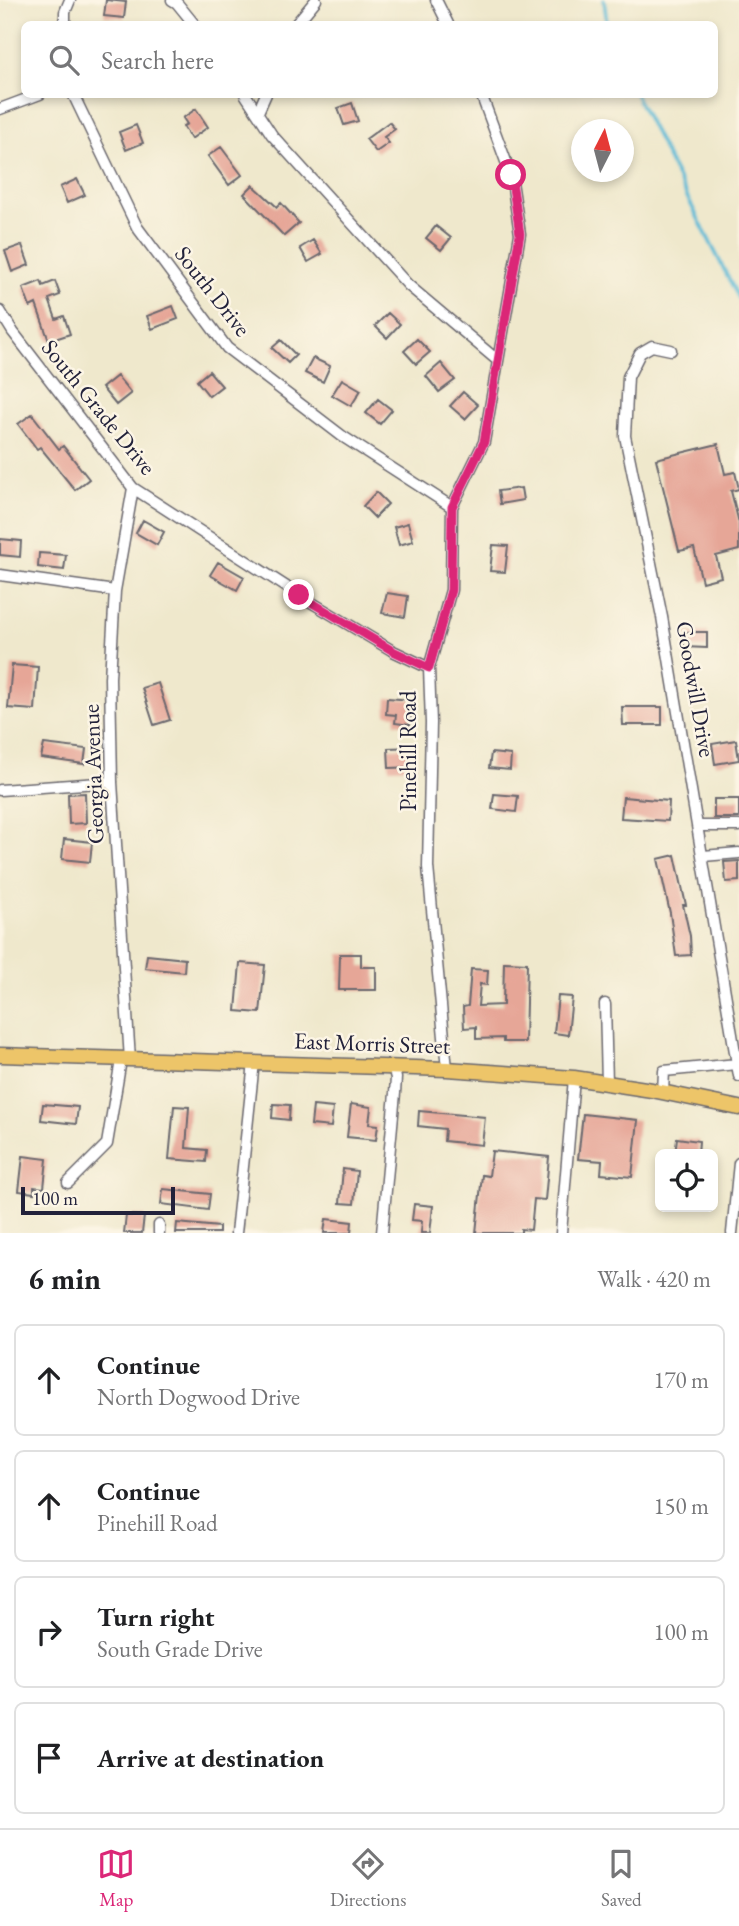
<!DOCTYPE html>
<html lang="en">
<head>
<meta charset="utf-8">
<style>
  :root { --surface:#fff; --page:#f2f2f2; --text:#202124; --muted:#757577; --line:#e0e0e0; --accent:#db2777 }
  body { margin:0; font-family:"EB Garamond",serif; background:var(--page); color:var(--text) }
  .controls { position:absolute; right:21px; bottom:21px; display:grid; overflow:hidden; border-radius:10px; box-shadow:0 4px 10px #0003 }
  .controls button { width:63px; height:63px; display:grid; place-items:center; padding:0; border:0; border-bottom:2px solid var(--line); background:var(--surface); color:var(--text); font:35px sans-serif }
  .compass { position:absolute; left:571px; top:119px; width:63px; height:63px; border-radius:50%; background:var(--surface); box-shadow:0 4px 10px #0003; rotate:6deg }
  .scale { position:absolute; left:21px; bottom:18px; width:154px; box-sizing:border-box; padding-left:7px; border:4px solid #22223b; border-top:0; font-size:19px; line-height:24px; white-space:nowrap; color:#22223b; -webkit-text-stroke:5px #fcf5e5; paint-order:stroke }
  .stop { position:absolute; width:21px; height:21px; margin:-16px; border:5px solid #db2777; border-radius:50%; background:#fff }
  .stop.end { background:#db2777; border-color:#fff; box-shadow:0 2px 7px #0008 }
  .list { margin:0; padding:0; list-style:none }
  h2 { display:flex; justify-content:space-between; align-items:center; height:91px; margin:0; padding:0 28px; font-size:30px }
  h2 small { font-size:23px; font-weight:400; color:var(--muted) }
  .list li { display:grid; grid-template-columns:46px 1fr auto; gap:21px; align-items:center; box-sizing:border-box; height:112px; margin:0 14px 14px; padding:0 14px; border:2px solid var(--line); border-radius:10px }
  .list b { display:block; font-size:26px; white-space:nowrap }
  .list p { margin:0; font-size:23px; white-space:nowrap; color:var(--muted) }
  .list em { font-size:23px; font-style:normal; color:var(--muted) }
  .icon { flex:none; width:38px; height:38px; fill:none; stroke:currentColor; stroke-width:2; stroke-linecap:round; stroke-linejoin:round }
  .map { position:relative; flex:none; width:739px; height:1233px; overflow:hidden }
  .search { position:absolute; background:var(--surface); box-shadow:0 4px 10px #0003; left:21px; right:21px; top:21px; height:77px; display:flex; align-items:center; gap:18px; box-sizing:border-box; padding:0 24px; border-radius:10px; color:var(--muted); font-size:26px }
  .sheet { height:595px; background:var(--surface) }
  nav { display:flex; justify-content:space-around; align-items:center; box-sizing:border-box; height:98px; border-top:2px solid var(--line); background:var(--surface); font-size:19px; color:var(--muted) }
  nav a { display:grid; justify-items:center; gap:4px }
  nav .on { color:var(--accent) }
  .map>svg:first-child { display:block }
  .lines { fill:none; stroke-linecap:round; stroke-linejoin:round }
  .stream { stroke:#58bad7; stroke-width:3.5 }
  .building { fill:#e6a697 }
  .minor-casing { stroke:#6a676e; stroke-width:13 }
  .major-casing { stroke:#6a676e; stroke-width:17 }
  .minor { stroke:#fff; stroke-width:10 }
  .major { stroke:#edc569; stroke-width:14 }
  .route { stroke:#db2777; stroke-width:9 }
  .labels { text-anchor:middle; dominant-baseline:central; stroke-width:5; stroke-linejoin:round; paint-order:stroke }
  .street-label { font-size:23px; fill:#22223b; stroke:#fcf5e5 }
</style>
</head>
<body>
<div class="map">
<svg width="739" height="1233" viewBox="0 0 739 1233">
  <rect width="100%" height="100%" fill="#fcf5e5"/>
  <filter id="ink" filterUnits="userSpaceOnUse"><feTurbulence type="fractalNoise" baseFrequency=".0143" numOctaves="2"/><feDisplacementMap in="SourceGraphic" scale="14" xChannelSelector="R" yChannelSelector="G"/><feConvolveMatrix kernelMatrix="1 2 1 2 8 2 1 2 1" color-interpolation-filters="sRGB"/></filter>
  <filter id="wash" filterUnits="userSpaceOnUse"><feTurbulence type="fractalNoise" baseFrequency=".00686" numOctaves="4" result="noise"/><feDisplacementMap in="SourceGraphic" scale="28" xChannelSelector="R" yChannelSelector="G"/><feGaussianBlur stdDeviation="1.57" result="paint"/><feColorMatrix in="noise" values="0 0 0 0 0 0 0 0 0 0 0 0 0 0 0 0 0 1.4 0 .05"/><feComposite in="paint" operator="in"/></filter>
  <g filter="url(#wash)">
    <rect width="100%" height="100%" fill="#efe8cc"/>
    <g class="lines">
      <path class="stream" d="M604,0l3,24
        M635,94l104,205"/>
    </g>
    <g id="blocks">
      <path class="building" d="M106,0l20,2 -2,16 -20,-2z
        M352,103l6,18 -14,4 -6,-17z
        M196,109l12,18 -17,12 -8,-13 4,-2 -4,-6z
        M389,122l6,7 -11,8 5,6 -13,9 -10,-13z
        M136,125l7,18 -17,7 -7,-18z
        M221,147l21,28 -13,10 -21,-29z
        M77,179l8,16 -18,8 -7,-16z
        M253,185l24,22 4,-4 18,20 -15,13 -40,-42z
        M436,226l15,12 -10,12 -15,-12z
        M313,240l9,14 -14,8 -8,-14z
        M22,245l7,20 -17,7 -7,-21z
        M41,281l2,5 12,-5 5,14 -11,4 7,20 8,-3 6,18 -21,7 -13,-37 -6,3 -7,-19z
        M173,306l5,13 -26,10 -5,-13z
        M388,313l12,11 -13,14 -12,-12z
        M417,339l13,13 -14,12 -12,-13z
        M281,340l15,15 -8,8 -16,-15z
        M313,358l17,8 -7,16 -18,-9z
        M441,363l14,17 -16,12 -13,-16z
        M209,371l13,15 -13,10 -12,-15z
        M117,376l14,17 -15,12 -14,-17z
        M342,379l19,11 -10,16 -19,-11z
        M463,392l15,13 -13,14 -15,-13z
        M378,399l14,11 -12,14 -14,-11z
        M32,414l27,35 4,-3 26,33 -14,11 -35,-43 -3,2 -19,-25z
        M718,444l7,30 10,-2 4,17 -8,2 8,32v27l-23,6 5,21 -19,5 -8,-34 -15,3 -23,-92z
        M521,488l2,12 -23,4 -2,-13z
        M376,492l12,12 -13,14 -12,-12z
        M143,520l21,12 -7,13 -21,-12z
        M408,523l5,18 -14,4 -5,-18z
        M0,539l21,2 -1,16 -20,-2z
        M493,545l15,1 -3,26 -15,-1z
        M39,553l27,2 -2,15 -26,-3z
        M218,562l26,15 -7,13 -27,-15z
        M387,593l21,3 -3,21 -23,-4z
        M684,632h23v16l-23,-1z
        M12,665l26,2 -3,43 -27,-2z
        M158,683l12,37 -16,5 -12,-37z
        M387,698l25,2 -2,25 -15,-2 1,-8 -10,-1z
        M622,707h40v18h-39z
        M736,740l3,20 -24,4 -3,-20z
        M44,744l42,5 -2,15 -43,-6z
        M416,747v20l-27,1 -1,-20z
        M491,753l20,2 -1,15 -21,-2z
        M85,793l1,30 -17,1 -1,-30z
        M494,794l24,2 -2,16 -24,-3z
        M623,797l46,4 -1,20 -47,-3z
        M714,799h25v19h-25z
        M64,839l28,3 -2,20 -28,-3z
        M675,855l11,50h-3l7,31 1,19 -15,1 -6,-43 -12,-54z
        M739,861v20l-13,1 -2,-20z
        M340,954h21v13h15v23h-37z
        M147,955l38,4 -1,13 -39,-4z
        M504,962l23,1 -2,79h-22v-4l-27,1v-12l-12,1 -1,-21 5,-1 3,-37 17,1 -1,15 -7,-1 -2,22 25,-1z
        M240,963l25,2 -5,48 -24,-2z
        M558,996l14,1 -4,38 -14,-2z
        M43,1104l35,3 -2,17 -35,-4z
        M273,1104l17,1 -1,15 -17,-2z
        M351,1104l20,3 -2,17 9,1 -2,15 -29,-3z
        M174,1106l15,1 -3,41 21,2 -1,12 -37,-3z
        M313,1106l20,2 -2,19 -20,-2z
        M419,1111l66,6 -3,28 -38,-4 1,-12 -27,-3z
        M583,1114l55,6 -6,57 -31,-3 1,-13 -24,-2z
        M677,1138l22,3 -1,13h-23z
        M492,1151l57,6 -4,43 -11,-1 -3,31 -10,-1v4h-45l6,-58 7,1z
        M23,1156l24,3 -3,29 -10,-1v6l-15,-2z
        M343,1169l14,2 -3,33 -14,-1z
        M163,1189l47,5 -2,16 -47,-6z
        M414,1204l19,2 -3,27h-9l1,-12 -10,-1z
        M126,1215l18,1 -2,17h-18z
        M326,1219l26,3 -1,11h-27z
        M177,1223l42,4v6h-43z"/>
    </g>
  </g>
  <g filter="url(#ink)">
    <use href="#blocks" fill-opacity="0" stroke="#6a676e" stroke-width="2"/>
    <g class="lines">
      <defs>
        <path id="minor" d="M172,0l5,3 17,21
          M436,0l12,24
          M65,24v-12l5,-12
          M296,24l20,-24
          M73,94l64,133 90,121 115,88 110,71
          M245,94l27,41 136,150 89,75
          M0,109l40,-15
          M258,112l8,-18
          M0,311l13,21 120,156 166,107 94,56 36,17
          M671,350l-19,-4 -12,7 -12,24 -3,59 37,181 77,459
          M0,575l115,16
          M0,790l112,-8
          M698,826h41
          M703,856l36,-3
          M605,1004l2,79
          M130,1060l-18,-278 -2,-104 5,-87 18,-103
          M447,1069l-19,-202 3,-144 -2,-55 22,-78 1,-83 32,-65 36,-208 -9,-59 -30,-81
          M663,1093l1,-22 73,-7
          M68,1183l39,-39 14,-84
          M159,1233v-8
          M236,1233l18,-171
          M382,1233l13,-140 1,-15 -3,-11
          M561,1233l13,-155
          M732,1233l7,-70"/>
        <path id="major" d="M0,1055l447,14 127,9 78,12 87,18"/>
      </defs>
      <use href="#minor" class="minor-casing"/>
      <use href="#major" class="major-casing"/>
      <use href="#minor" class="minor"/>
      <use href="#major" class="major"/>
    </g>
  </g>
  <g class="lines" filter="url(#ink)">
    <path class="route" d="M299,595l94,56 36,17 22,-78 1,-83 32,-65 36,-208 -9,-59"/>
  </g>
  <g class="labels">
    <g class="street-label">
      <text transform="translate(213 291) rotate(52)">South Drive</text>
      <text transform="translate(99 407) rotate(51)">South Grade Drive</text>
      <text transform="translate(696 689) rotate(80)">Goodwill Drive</text>
      <text transform="translate(408 751) rotate(-90)">Pinehill Road</text>
      <text transform="translate(93 774) rotate(-92)">Georgia Avenue</text>
      <text transform="translate(372 1043) rotate(2)">East Morris Street</text>
    </g>
  </g>
</svg>
<div class="controls">
<button><svg class="icon" aria-label="locate" viewBox="0 0 24 24"><circle cx="12" cy="12" r="6"/><path d="M12 2v4M12 18v4M2 12h4M18 12h4"/></svg></button>
</div>
<svg class="compass" viewBox="-18 -18 36 36"><path d="M0-13l5 13h-10z" fill="#e53935"/><path d="M0 13l5-13h-10z" fill="#757577"/></svg>
<div class="scale">100 m</div>
<div class="stop" style="left:511px;top:175px"></div>
<div class="stop end" style="left:299px;top:595px"></div>
<div class="search"><svg class="icon" aria-label="search" viewBox="0 0 24 24"><circle cx="10" cy="10" r="6"/><path d="M15 15l6 6"/></svg>Search here</div>
</div>
<section class="sheet">
<h2>6 min<small>Walk · 420 m</small></h2>
<ul class="list">
<li><svg class="icon" aria-label="ahead" viewBox="0 0 24 24"><path d="M12 20V5M6 11l6-6 6 6"/></svg><div><b>Continue</b><p>North Dogwood Drive</p></div><em>170 m</em></li>
<li><svg class="icon" aria-label="ahead" viewBox="0 0 24 24"><path d="M12 20V5M6 11l6-6 6 6"/></svg><div><b>Continue</b><p>Pinehill Road</p></div><em>150 m</em></li>
<li><svg class="icon" aria-label="right" viewBox="0 0 24 24"><path d="M7 20v-9h11M14 6l5 5-5 5"/></svg><div><b>Turn right</b><p>South Grade Drive</p></div><em>100 m</em></li>
<li><svg class="icon" aria-label="arrive" viewBox="0 0 24 24"><path d="M6 21V4h12l-3 4 3 4H6"/></svg><div><b>Arrive at destination</b></div></li>
</ul>
</section>
<nav>
<a class="on"><svg class="icon" aria-label="map" viewBox="0 0 24 24"><path d="M3 6l6-2 6 2 6-2v14l-6 2-6-2-6 2zM9 4v14M15 6v14"/></svg>Map</a>
<a><svg class="icon" aria-label="directions" viewBox="0 0 24 24"><path d="M12 3l9 9-9 9-9-9zM9 14v-3h6M13 9l2 2-2 2"/></svg>Directions</a>
<a><svg class="icon" aria-label="saved" viewBox="0 0 24 24"><path d="M7 4h10v16l-5-4-5 4z"/></svg>Saved</a>
</nav>
</body>
</html>
